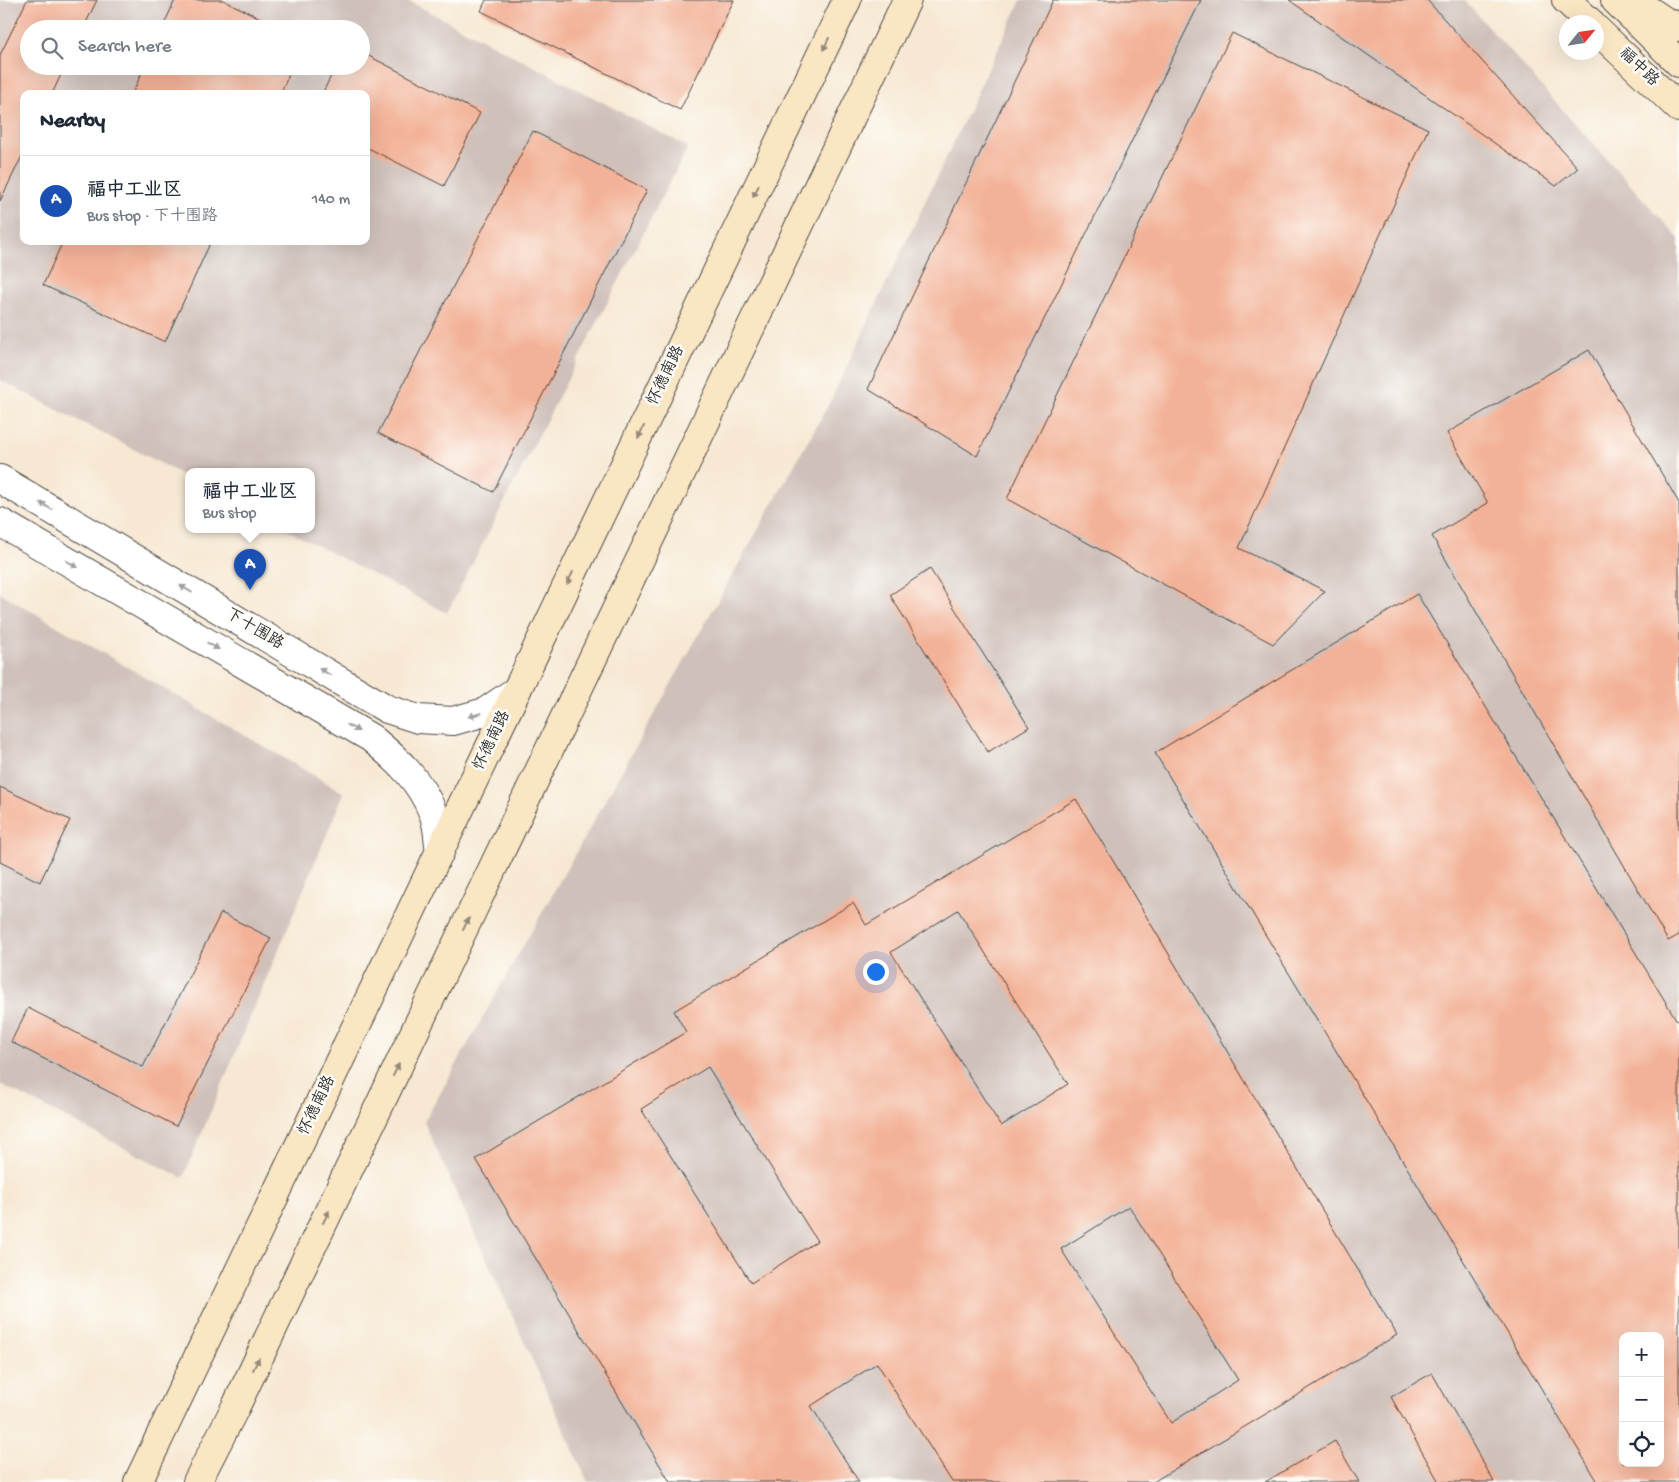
<!DOCTYPE html>
<html lang="en">
<head>
<meta charset="utf-8">
<style>
  :root { --surface:#fff; --page:#f2f2f3; --text:#1f2937; --muted:#747a83; --line:#e0e1e3; --accent:#1a73e8 }
  body { margin:0; font-family:"Gochi Hand","LXGW WenKai TC",sans-serif; background:var(--page); color:var(--text) }
  .controls { position:absolute; right:15px; bottom:15px; display:grid; overflow:hidden; border-radius:10px; box-shadow:0 5px 20px #0002 }
  .controls button { width:45px; height:45px; display:grid; place-items:center; padding:0; border:0; border-bottom:1px solid var(--line); background:var(--surface); color:var(--text); font:25px sans-serif }
  .compass { position:absolute; left:1559px; top:15px; width:45px; height:45px; border-radius:50%; background:var(--surface); box-shadow:0 5px 20px #0002; rotate:60deg }
  .you { position:absolute; left:875px; top:971px; width:18px; height:18px; margin:-12px; border:4px solid #fff; border-radius:50%; background:#1a73e8; box-shadow:0 0 0 8px #1a73e833 }
  .badge { display:grid; place-items:center; width:32px; height:32px; border-radius:50%; background:var(--accent); color:#fff; font-size:16px; font-weight:700 }
  .pin { position:absolute; translate:-50% -41px; filter:drop-shadow(0 1px 2px #0008) }
  .pin::after { content:''; position:absolute; top:26px; width:18px; height:15px; background:inherit; clip-path:polygon(0 0,100% 0,50% 100%) }
  .popup { position:absolute; left:185px; top:468px; width:130px; height:65px; box-sizing:border-box; display:grid; place-content:center; border-radius:10px; background:var(--surface); filter:drop-shadow(0 1px 4px #0005); font-size:16px; white-space:nowrap; color:var(--muted) }
  .popup b { font-size:19px; color:var(--text) }
  .popup::after { content:''; position:absolute; left:50%; top:100%; margin-left:-10px; border:10px solid transparent; border-top-color:var(--surface) }
  .list { margin:0; padding:0; list-style:none }
  h2 { display:flex; justify-content:space-between; align-items:center; height:65px; margin:0; padding:0 20px; font-size:21px }
  h2 small { font-size:16px; font-weight:400; color:var(--muted) }
  .list li { display:grid; grid-template-columns:32px 1fr auto; gap:15px; align-items:center; box-sizing:border-box; height:90px; padding:0 20px; border-top:1px solid var(--line) }
  .list b { display:block; font-size:19px; white-space:nowrap }
  .list p { margin:0; font-size:16px; white-space:nowrap; color:var(--muted) }
  .list em { font-size:16px; font-style:normal; color:var(--muted) }
  .icon { flex:none; width:28px; height:28px; fill:none; stroke:currentColor; stroke-width:2; stroke-linecap:round; stroke-linejoin:round }
  .map { position:relative; flex:none; width:1679px; height:1482px; overflow:hidden }
  .search { position:absolute; background:var(--surface); box-shadow:0 5px 20px #0002; left:20px; top:20px; width:350px; height:55px; display:flex; align-items:center; gap:12px; box-sizing:border-box; padding:0 18px; border-radius:28px; color:var(--muted); font-size:19px }
  .panel { position:absolute; background:var(--surface); box-shadow:0 5px 20px #0002; left:20px; top:90px; width:350px; height:155px; border-radius:10px }
  .map>svg:first-child { display:block }
  .industrial { fill:#cfc0ba; fill-rule:evenodd }
  .building { fill:#f3b298; fill-rule:evenodd }
  .lines { fill:none; stroke-linecap:round; stroke-linejoin:round }
  .tertiary-casing { stroke:#4a4744; stroke-width:30 }
  .secondary-casing { stroke:#4a4744; stroke-width:30 }
  .tertiary { stroke:#fff; stroke-width:28 }
  .secondary { stroke:#fbe6c4; stroke-width:28 }
  .oneway { fill:#938878 }
  .oneway2 { fill:#a0a0a0 }
  .labels { text-anchor:middle; dominant-baseline:central; stroke-width:5; stroke-linejoin:round; paint-order:stroke }
  .street-label { font-size:16px; fill:#2b2b2b; stroke:#fdfcf7 }
</style>
</head>
<body>
<div class="map">
<svg width="1679" height="1482" viewBox="0 0 1679 1482">
  <rect width="100%" height="100%" fill="#fdfcf7"/>
  <filter id="ink" filterUnits="userSpaceOnUse"><feTurbulence type="fractalNoise" baseFrequency=".02" numOctaves="2"/><feDisplacementMap in="SourceGraphic" scale="10" xChannelSelector="R" yChannelSelector="G"/><feConvolveMatrix kernelMatrix="1 2 1 2 8 2 1 2 1" color-interpolation-filters="sRGB"/></filter>
  <filter id="wash" filterUnits="userSpaceOnUse"><feTurbulence type="fractalNoise" baseFrequency=".0096" numOctaves="4" result="noise"/><feDisplacementMap in="SourceGraphic" scale="20" xChannelSelector="R" yChannelSelector="G"/><feGaussianBlur stdDeviation="1.12" result="paint"/><feColorMatrix in="noise" values="0 0 0 0 0 0 0 0 0 0 0 0 0 0 0 0 0 1.4 0 .05"/><feComposite in="paint" operator="in"/></filter>
  <g filter="url(#wash)">
    <rect width="100%" height="100%" fill="#f7e8d3"/>
    <path class="industrial" d="M0,0h407l281,147 -241,466 -162,-84h26v-58h-122v7l-189,-98zM29,29h332v37h-332zM24,94h342v147h-342z
      M1021,0h443l215,239v1243h-1091l-164,-360 406,-720zM1623,1336h37v127h-37z
      M0,593l344,200 -161,385 -183,-94z"/>
    <g id="blocks">
      <path class="building" d="M27,0h70l-14,29h-54v37h36l-13,28h-28v58l-24,49v-146z
        M175,0h48l60,29h-121z
        M486,0h248l-54,110 -199,-99z
        M1053,0h148l-224,456 -109,-67z
        M1289,0h138l151,168 -22,18z
        M1232,33l196,96 -189,419 86,43 -52,53 -266,-145z
        M361,52l119,61 -36,73 -78,-39v-53h-44l14,-28h25z
        M145,66h148l-13,28h-148z
        M533,131l114,59 -154,302 -115,-59z
        M63,241h148l-46,101 -122,-57z
        M1589,350l90,153v432l-11,6 -236,-405 56,-33 -41,-70z
        M930,569l99,158 -41,25 -98,-157z
        M1417,594l262,430v458h-81l-443,-729zM1623,1336h37v127h-37z
        M0,787l70,33 -30,62 -40,-20z
        M1076,799l321,536 -244,147h-201l-75,-119 -66,43 48,76h-189l-194,-323 210,-127 -12,-21 179,-108 13,22zM958,910l110,174 -67,42 -110,-174zM708,1067l109,174 -66,42 -110,-174zM1129,1206l109,174 -67,43 -110,-174z
        M221,913l50,25 -95,188 -165,-84 17,-34 115,59z
        M1432,1373l62,109h-55l-48,-85z
        M1335,1441l24,41h-94z"/>
    </g>
  </g>
  <g filter="url(#ink)">
    <use href="#blocks" fill-opacity="0" stroke="#4a4744" stroke-width="1"/>
    <g class="lines">
      <defs>
        <path id="tertiary" d="M0,479l387,230 31,10 35,2 32,-9 32,-22
          M0,522l371,216c27,22 49,42 62,75 5,11 5,27 7,39"/>
        <path id="secondary" d="M1566,0l24,22
          M1615,0l64,63
          M1633,0l32,21 14,6
          M1596,29l83,79
          M138,1482l709,-1482
          M197,1482l38,-74 672,-1408"/>
      </defs>
      <use href="#tertiary" class="tertiary-casing"/>
      <use href="#secondary" class="secondary-casing"/>
      <use href="#tertiary" class="tertiary"/>
      <use href="#secondary" class="secondary"/>
    </g>
    <defs><path id="oneway-solid" d="M-6-.8H1V-3.2L6.5 0L1 3.2V.8H-6Z" transform="scale(1.25)"/></defs>
    <g class="oneway">
      <use href="#oneway-solid" transform="translate(826 44) rotate(116)"/>
      <use href="#oneway-solid" transform="translate(756 191) rotate(116)"/>
      <use href="#oneway-solid" transform="translate(641 432) rotate(116)"/>
      <use href="#oneway-solid" transform="translate(570 578) rotate(116)"/>
      <use href="#oneway-solid" transform="translate(466 924) rotate(-64)"/>
      <use href="#oneway-solid" transform="translate(396 1070) rotate(-64)"/>
      <use href="#oneway-solid" transform="translate(326 1217) rotate(-64)"/>
      <use href="#oneway-solid" transform="translate(256 1364) rotate(-64)"/>
    </g>
    <g class="oneway2">
      <use href="#oneway-solid" transform="translate(46 506) rotate(-149)"/>
      <use href="#oneway-solid" transform="translate(72 564) rotate(30)"/>
      <use href="#oneway-solid" transform="translate(186 589) rotate(-149)"/>
      <use href="#oneway-solid" transform="translate(213 646) rotate(30)"/>
      <use href="#oneway-solid" transform="translate(325 672) rotate(-149)"/>
      <use href="#oneway-solid" transform="translate(475 715) rotate(165)"/>
      <use href="#oneway-solid" transform="translate(353 728) rotate(30)"/>
    </g>
  </g>
  <g class="labels">
    <g class="street-label">
      <text transform="translate(1638 68) rotate(44)">福中路</text>
      <text transform="translate(667 376) rotate(-64)">怀德南路</text>
      <text transform="translate(254 630) rotate(31)">下十围路</text>
      <text transform="translate(493 741) rotate(-64)">怀德南路</text>
      <text transform="translate(318 1106) rotate(-64)">怀德南路</text>
    </g>
  </g>
</svg>
<div class="controls">
<button>+</button>
<button>−</button>
<button><svg class="icon" aria-label="locate" viewBox="0 0 24 24"><circle cx="12" cy="12" r="6"/><path d="M12 2v4M12 18v4M2 12h4M18 12h4"/></svg></button>
</div>
<svg class="compass" viewBox="-18 -18 36 36"><path d="M0-13l5 13h-10z" fill="#e53935"/><path d="M0 13l5-13h-10z" fill="#747a83"/></svg>
<div class="you"></div>
<div class="pin badge" style="left:250px;top:590px;background:#1a4fb4">A</div>
<div class="popup"><b>福中工业区</b>Bus stop</div>
<div class="search"><svg class="icon" aria-label="search" viewBox="0 0 24 24"><circle cx="10" cy="10" r="6"/><path d="M15 15l6 6"/></svg>Search here</div>
<section class="panel">
<h2>Nearby<small></small></h2>
<ul class="list">
<li><span class="badge" style="background:#1a4fb4">A</span><div><b>福中工业区</b><p>Bus stop · 下十围路</p></div><em>140 m</em></li>
</ul>
</section>
</div>
</body>
</html>
